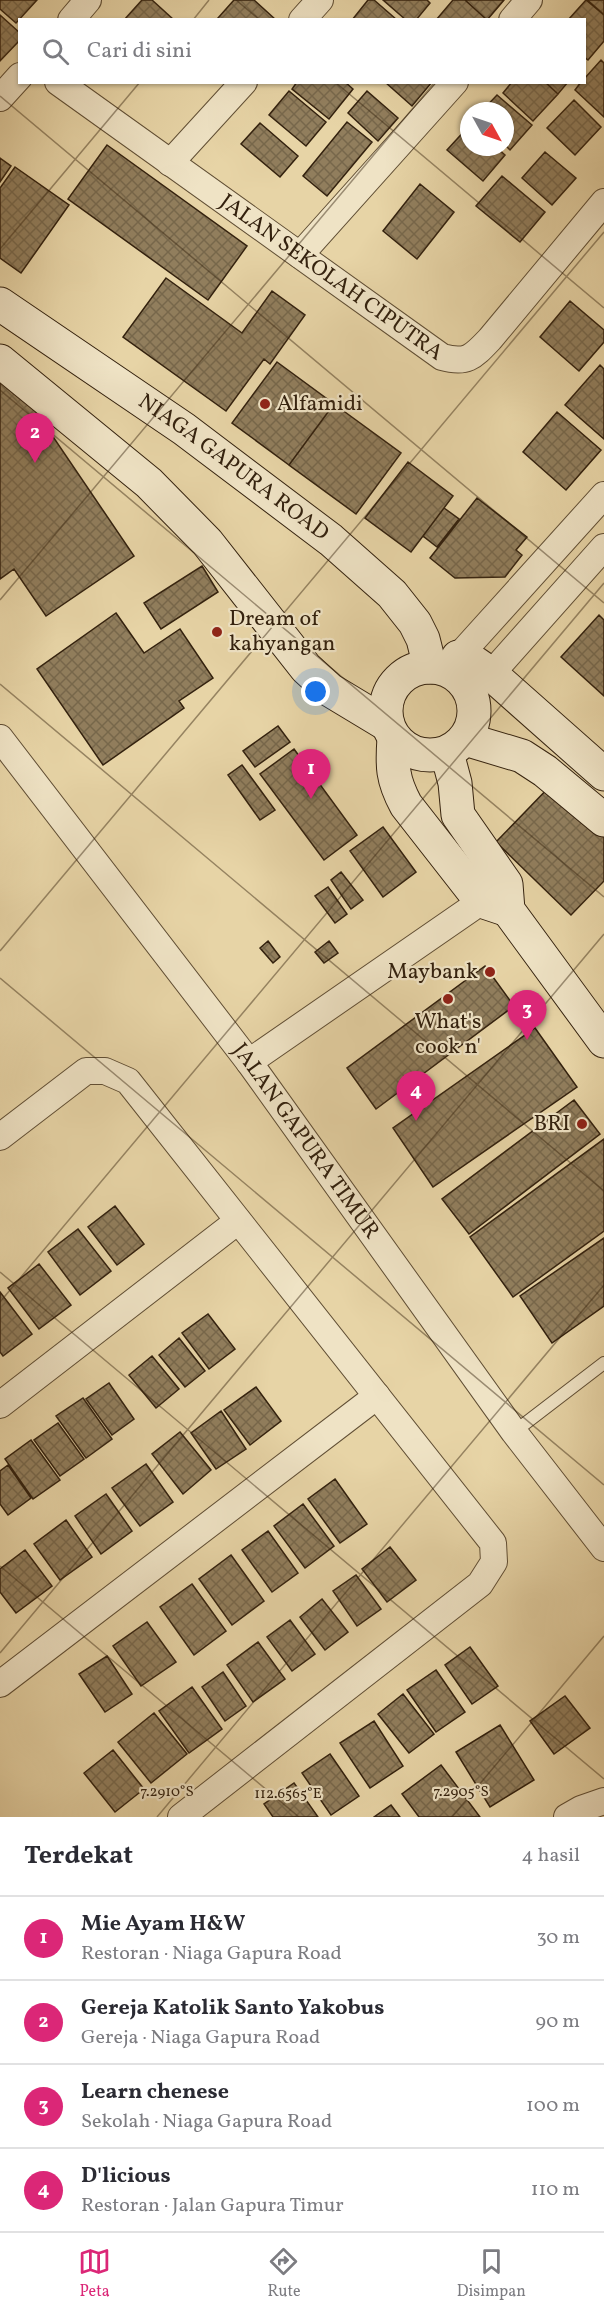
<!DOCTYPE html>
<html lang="id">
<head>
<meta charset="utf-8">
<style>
  :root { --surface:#fff; --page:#f7f7f7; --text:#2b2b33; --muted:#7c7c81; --line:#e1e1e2; --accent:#db2777 }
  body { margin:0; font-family:Vollkorn,serif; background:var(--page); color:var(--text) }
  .compass { position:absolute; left:460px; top:102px; width:54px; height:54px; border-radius:50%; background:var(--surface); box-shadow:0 2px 4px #0004; rotate:130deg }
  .you { position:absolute; left:316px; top:692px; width:21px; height:21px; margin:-15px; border:4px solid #fff; border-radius:50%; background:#1a73e8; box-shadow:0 0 0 9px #1a73e833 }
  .badge { display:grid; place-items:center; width:39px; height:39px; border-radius:50%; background:var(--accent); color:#fff; font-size:20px; font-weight:700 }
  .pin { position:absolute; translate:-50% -50px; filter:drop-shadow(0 2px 3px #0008) }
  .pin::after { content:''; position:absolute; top:32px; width:21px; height:18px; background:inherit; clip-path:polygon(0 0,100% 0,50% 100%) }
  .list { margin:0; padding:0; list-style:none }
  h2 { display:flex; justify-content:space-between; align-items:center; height:78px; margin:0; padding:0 24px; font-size:26px }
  h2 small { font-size:20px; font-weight:400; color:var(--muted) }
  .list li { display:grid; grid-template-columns:39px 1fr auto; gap:18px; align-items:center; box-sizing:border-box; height:84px; padding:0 24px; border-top:2px solid var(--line) }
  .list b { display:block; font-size:22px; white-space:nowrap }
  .list p { margin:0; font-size:20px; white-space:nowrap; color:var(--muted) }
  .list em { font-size:20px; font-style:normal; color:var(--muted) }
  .icon { flex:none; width:33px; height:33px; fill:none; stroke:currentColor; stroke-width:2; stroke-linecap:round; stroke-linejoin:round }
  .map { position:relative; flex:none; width:604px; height:1817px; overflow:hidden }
  .search { position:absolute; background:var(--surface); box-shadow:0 2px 4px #0004; left:18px; right:18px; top:18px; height:66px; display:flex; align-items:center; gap:15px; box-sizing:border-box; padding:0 21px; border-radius:0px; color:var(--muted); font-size:22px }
  .sheet { height:414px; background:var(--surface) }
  nav { display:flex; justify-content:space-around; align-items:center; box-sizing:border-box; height:84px; border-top:2px solid var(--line); background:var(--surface); font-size:16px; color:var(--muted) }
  nav a { display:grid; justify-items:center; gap:3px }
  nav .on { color:var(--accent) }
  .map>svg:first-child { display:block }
  .building { fill:url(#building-cross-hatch); stroke:#33210e; stroke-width:1.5 }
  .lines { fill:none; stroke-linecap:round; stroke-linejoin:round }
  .lane-casing { stroke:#604e34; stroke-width:14 }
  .street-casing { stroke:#604e34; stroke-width:28 }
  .secondary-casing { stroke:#33210e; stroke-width:35 }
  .lane { stroke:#efe3c5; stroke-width:12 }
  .street { stroke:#efe3c5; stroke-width:26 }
  .secondary { stroke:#efe3c5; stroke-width:33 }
  .ticks { fill:none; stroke:#33210e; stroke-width:1.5; stroke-opacity:0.45 }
  .poi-dot { fill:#8f2418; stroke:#efe3c5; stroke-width:2 }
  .labels { text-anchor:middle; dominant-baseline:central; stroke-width:4.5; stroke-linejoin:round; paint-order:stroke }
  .street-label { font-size:22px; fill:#33210e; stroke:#efe3c5 }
  .poi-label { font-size:22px; fill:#33210e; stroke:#efe3c5; text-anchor:start }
  .ticks-label { font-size:15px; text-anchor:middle; fill:#33210e; stroke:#efe3c5; stroke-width:4.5; stroke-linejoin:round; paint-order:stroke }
</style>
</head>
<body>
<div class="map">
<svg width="604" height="1817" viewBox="0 0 604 1817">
  <defs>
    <pattern id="building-cross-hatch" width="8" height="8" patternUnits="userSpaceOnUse" patternTransform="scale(1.5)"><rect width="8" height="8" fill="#917e5d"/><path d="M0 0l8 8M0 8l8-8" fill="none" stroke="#77674b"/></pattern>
  </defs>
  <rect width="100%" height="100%" fill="#e7d4a6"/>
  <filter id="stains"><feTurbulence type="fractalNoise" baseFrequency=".00333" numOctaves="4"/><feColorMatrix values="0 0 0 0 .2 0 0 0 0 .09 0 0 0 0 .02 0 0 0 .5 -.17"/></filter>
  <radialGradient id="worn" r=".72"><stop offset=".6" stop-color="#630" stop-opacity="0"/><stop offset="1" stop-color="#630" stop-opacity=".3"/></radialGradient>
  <path class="building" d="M0,0h37l-21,23 -16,-14z
    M142,0h10l22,20h-50z
    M234,0h20l22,20h-56l-2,-2z
    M368,0h6l23,20h-45z
    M383,0h44l3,3 -14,17h-10z
    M453,0h12l22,20h-51z
    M465,0h39l-17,20z
    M586,0l18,15v26l-16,19 -4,-3v-37h-16z
    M587,0h17v15z
    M0,15l20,18v7l-20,21z
    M601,60l3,3v54l-29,-27 6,-8h3v-3z
    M297,82h48l8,7 -24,30 -37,-30z
    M385,82h47l-20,24z
    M512,82h33l13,12 -25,27 -30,-28z
    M545,82h23l-10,12z
    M289,91l37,31 -20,24 -37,-31z
    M367,91l31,27 -20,23 -30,-28z
    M497,95l35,30 -22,25 -5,-5v-34h-23z
    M574,100l27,27 -26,28 -28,-27z
    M347,122l25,20 -45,54 -24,-20z
    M260,123l38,33 -18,21 -39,-33z
    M469,126v21h27l9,8 -22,26 -36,-31z
    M107,145l140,101 -39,54 -140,-101z
    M545,152l31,26 -24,27 -30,-27z
    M0,158l11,8 -11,16z
    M15,167l54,38 -48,68 -21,-15v-70z
    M502,176l43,36 -25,30 -44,-36z
    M420,184l34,28 -37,47 -34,-28z
    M166,278l76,55 30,-42 33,24 -35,49 -6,-5 -38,52 -103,-74z
    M570,301l34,29v12l-25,29 -39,-34z
    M277,362l57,42 -45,61 -57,-42z
    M600,365l4,4v70l-39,-34z
    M5,366l129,190 -88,60 -32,-47 -14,10v-210z
    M334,404l67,49 -45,61 -67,-49z
    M557,412l44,38 -35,40 -43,-38z
    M408,462l45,34 -42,56 -46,-34z
    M477,498l50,39 -11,13 6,5 -17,22 -50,1 -25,-20z
    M444,508l15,11 -22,28 -14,-11z
    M202,566l16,26 -57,37 -17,-26z
    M116,613l28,40 36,-24 33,49 -34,23 5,7 -81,57 -66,-96z
    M599,615l5,5v76l-43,-39z
    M278,726l12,16 -35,25 -12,-16z
    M294,749l63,86 -33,25 -64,-86z
    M242,765l33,45 -15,10 -32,-45z
    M554,782l50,49v50l-33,34 -75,-73z
    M383,827l33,45 -33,25 -33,-46z
    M341,872l22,28 -12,9 -20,-29z
    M328,887l19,27 -12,9 -20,-27z
    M268,941l12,16 -7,6 -13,-15z
    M329,941l9,12 -14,10 -9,-11z
    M485,966l29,40 -138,103 -29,-41z
    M535,1028l42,59 -144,100 -40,-59z
    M574,1100l26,34 -131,100 -27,-35z
    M604,1139v92l-91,66 -43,-60z
    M115,1206l29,38 -27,21 -29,-38z
    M78,1229l33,42 -31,24 -32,-43z
    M604,1238v68l-52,37 -32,-47z
    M39,1264l32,41 -32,24 -31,-41z
    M0,1292l32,42 -29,22 -3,-4z
    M208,1314l27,35 -26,20 -27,-36z
    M179,1338l26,33 -20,16 -26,-32z
    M152,1356l27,33 -23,19 -27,-33z
    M109,1383l25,36 -22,16 -26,-36z
    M256,1387l25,34 -31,24 -26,-35z
    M83,1398l29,41 -26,19 -30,-42z
    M221,1411l25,38 -30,20 -25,-36z
    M58,1423l26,36 -24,17 -26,-36z
    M180,1432l31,38 -28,24 -31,-40z
    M31,1440l29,40 -27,19 -28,-40z
    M146,1464l27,38 -33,24 -28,-38z
    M8,1465l23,33 -23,17 -8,-11v-33z
    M335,1479l32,45 -27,19 -32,-44z
    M106,1494l26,37 -31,23 -26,-38z
    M303,1504l31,42 -29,22 -31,-42z
    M66,1520l26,37 -32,23 -26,-36z
    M268,1531l30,42 -26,19 -30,-42z
    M390,1547l26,33 -29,22 -25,-33z
    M25,1550l27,36 -36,27 -16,-21v-23z
    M231,1555l33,46 -32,24 -33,-46z
    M356,1575l25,34 -24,17 -24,-35z
    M192,1584l34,47 -32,24 -34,-48z
    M322,1599l26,33 -23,18 -25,-33z
    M290,1620l25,34 -23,17 -25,-34z
    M147,1622l29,40 -35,24 -28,-40z
    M258,1642l27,37 -32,23 -26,-37z
    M470,1647l28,39 -26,18 -27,-39z
    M107,1656l25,38 -27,18 -26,-38z
    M436,1670l29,42 -29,20 -29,-42z
    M223,1672l23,34 -21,15 -23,-34z
    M192,1687l30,42 -33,24 -30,-42z
    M403,1694l31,40 -25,19 -31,-39z
    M565,1696l25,32 -36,26 -24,-33z
    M154,1713l33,41 -36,29 -33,-41z
    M374,1721l29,45 -33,22 -30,-45z
    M500,1725l34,55 -44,27 -34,-55z
    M113,1750l31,39 -29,23 -31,-39z
    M330,1754l29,42 -28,19 -29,-42z
    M441,1765l39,52h-61l-17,-23z
    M294,1783l24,34h-45l-9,-13z
    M391,1805l9,12h-26z"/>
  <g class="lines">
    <defs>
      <path id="lane" d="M514,1432l90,-69"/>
      <g id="street">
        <path d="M71,20l17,-20"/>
        <path d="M302,20l18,-20"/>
        <path d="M512,20l17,-20"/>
        <path id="s1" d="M58,82l384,275c25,7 31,0 48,-18l114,-137"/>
        <path d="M0,98l20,-22"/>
        <path d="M170,163l74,-81"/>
        <path d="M300,255l155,-173"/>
        <path d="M445,665l13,-8 146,-162"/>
        <path d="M491,674l113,-127"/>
        <path id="s2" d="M0,738l249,324 265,370 90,116"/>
        <path d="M249,1062l246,-170"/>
        <path d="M0,1137l86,-66h19l23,10 365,462 1,19 -14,22 -299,233"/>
        <path d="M0,1405l238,-184"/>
        <path d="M0,1684l377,-288"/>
        <path d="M567,1817l14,-8 23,-8"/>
      </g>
      <g id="secondary">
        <path id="s3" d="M0,304l184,125 147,111 61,54 23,29 8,16 7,28"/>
        <path d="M0,361l149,122 58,59 99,126 24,22 58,35"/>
        <path d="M458,657l17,6 16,11 113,100"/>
        <circle cx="430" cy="711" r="44"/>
        <path d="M394,738c-2,28 -2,41 12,67l75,96 27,9"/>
        <path d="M465,739l57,17 23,15 59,49"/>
        <path d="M447,753l8,30 3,32 48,69 2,26 96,131"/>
      </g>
    </defs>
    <use href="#lane" class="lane-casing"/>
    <use href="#street" class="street-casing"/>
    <use href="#secondary" class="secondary-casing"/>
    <use href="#lane" class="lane"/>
    <use href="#street" class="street"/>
    <use href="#secondary" class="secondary"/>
  </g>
  <path class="ticks" d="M236,0l24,20M587,0l17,14M193,20l16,-20M487,20l17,-20M335,82l269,226M0,96l604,507M0,249l140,-167M0,390l604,507M0,600l435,-518M0,684l604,507M0,951l604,-719M0,978l604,507M0,1272l604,507M0,1302l604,-719M0,1566l299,251M0,1653l604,-719M157,1817l447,-532M452,1817l152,-181"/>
  <g class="poi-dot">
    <circle cx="265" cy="404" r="6"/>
    <circle cx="217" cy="632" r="6"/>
    <circle cx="490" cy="972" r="6"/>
    <circle cx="448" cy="999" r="6"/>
    <circle cx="582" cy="1124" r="6"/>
  </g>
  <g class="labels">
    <g class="street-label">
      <text stroke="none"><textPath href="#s1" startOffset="336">JALAN SEKOLAH CIPUTRA</textPath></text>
      <text stroke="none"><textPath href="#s3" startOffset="285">NIAGA GAPURA ROAD</textPath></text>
      <text stroke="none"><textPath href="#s2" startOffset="506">JALAN GAPURA TIMUR</textPath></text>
    </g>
    <g class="poi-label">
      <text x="277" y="404">Alfamidi</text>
      <text x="229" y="619">Dream of<tspan x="229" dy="25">kahyangan</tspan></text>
      <text x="478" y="972" text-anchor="end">Maybank</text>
      <text x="448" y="1022" text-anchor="middle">What's<tspan x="448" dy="25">cook n'</tspan></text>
      <text x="570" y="1124" text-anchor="end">BRI</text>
    </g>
  </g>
  <g class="ticks-label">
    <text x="167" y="1796">7.2910°S</text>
    <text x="461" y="1796">7.2905°S</text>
    <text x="288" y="1798">112.6565°E</text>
  </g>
  <rect width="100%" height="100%" filter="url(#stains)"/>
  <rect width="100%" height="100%" fill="url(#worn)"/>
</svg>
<svg class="compass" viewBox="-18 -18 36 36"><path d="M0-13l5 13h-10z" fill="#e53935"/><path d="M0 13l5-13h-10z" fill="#7c7c81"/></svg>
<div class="you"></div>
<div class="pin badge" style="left:311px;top:799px">1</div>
<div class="pin badge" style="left:35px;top:463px">2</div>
<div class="pin badge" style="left:527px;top:1040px">3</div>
<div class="pin badge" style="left:416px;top:1121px">4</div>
<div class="search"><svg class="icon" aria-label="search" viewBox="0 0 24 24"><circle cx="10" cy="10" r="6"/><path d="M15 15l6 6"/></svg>Cari di sini</div>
</div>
<section class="sheet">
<h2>Terdekat<small>4 hasil</small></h2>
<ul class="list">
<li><span class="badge">1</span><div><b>Mie Ayam H&amp;W</b><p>Restoran · Niaga Gapura Road</p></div><em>30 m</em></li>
<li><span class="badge">2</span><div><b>Gereja Katolik Santo Yakobus</b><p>Gereja · Niaga Gapura Road</p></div><em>90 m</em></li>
<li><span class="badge">3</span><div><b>Learn chenese</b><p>Sekolah · Niaga Gapura Road</p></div><em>100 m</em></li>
<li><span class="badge">4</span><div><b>D'licious</b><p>Restoran · Jalan Gapura Timur</p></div><em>110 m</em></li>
</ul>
</section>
<nav>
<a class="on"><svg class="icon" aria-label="map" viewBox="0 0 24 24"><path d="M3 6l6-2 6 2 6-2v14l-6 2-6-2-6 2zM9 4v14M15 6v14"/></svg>Peta</a>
<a><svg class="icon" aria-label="directions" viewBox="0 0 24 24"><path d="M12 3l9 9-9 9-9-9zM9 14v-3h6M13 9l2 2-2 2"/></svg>Rute</a>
<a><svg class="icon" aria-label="saved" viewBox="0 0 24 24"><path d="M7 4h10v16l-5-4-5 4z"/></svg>Disimpan</a>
</nav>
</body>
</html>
